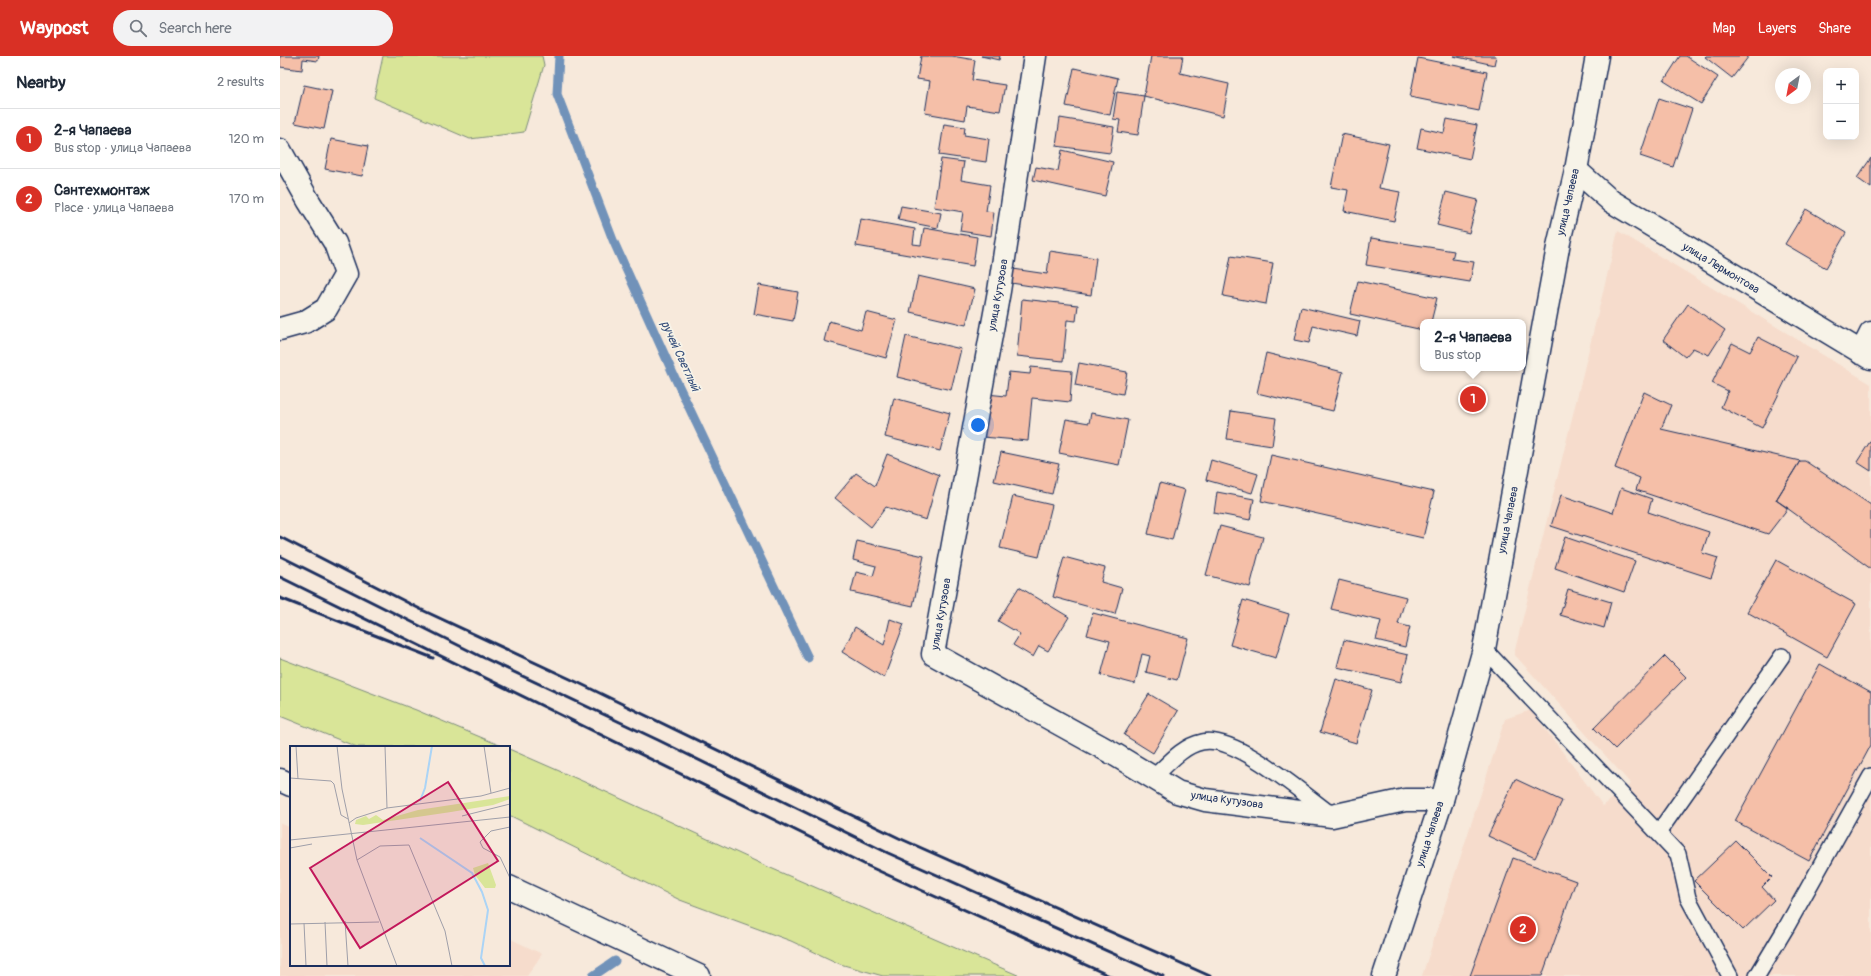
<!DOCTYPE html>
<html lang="en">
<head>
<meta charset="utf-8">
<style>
  :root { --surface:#fff; --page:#f2f2f3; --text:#1f2937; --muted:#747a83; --line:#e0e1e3; --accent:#d93025 }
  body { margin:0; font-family:Pangolin,sans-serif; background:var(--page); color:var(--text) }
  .controls { position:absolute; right:12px; top:12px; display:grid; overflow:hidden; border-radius:8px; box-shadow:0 4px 16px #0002 }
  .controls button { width:36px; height:36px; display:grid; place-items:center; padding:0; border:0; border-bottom:1px solid var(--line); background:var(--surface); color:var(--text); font:20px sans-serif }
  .compass { position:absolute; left:1495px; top:12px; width:36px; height:36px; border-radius:50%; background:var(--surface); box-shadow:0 4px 16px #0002; rotate:212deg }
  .you { position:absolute; left:698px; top:369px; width:14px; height:14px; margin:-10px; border:3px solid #fff; border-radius:50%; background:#1a73e8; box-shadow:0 0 0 6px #1a73e833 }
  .badge { display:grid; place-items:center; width:26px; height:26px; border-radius:50%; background:var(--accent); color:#fff; font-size:13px; font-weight:700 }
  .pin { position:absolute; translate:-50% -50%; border:2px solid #fff; box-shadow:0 1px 4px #0006 }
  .popup { position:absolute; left:1140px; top:263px; width:106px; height:52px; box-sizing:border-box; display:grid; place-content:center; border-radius:8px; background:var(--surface); filter:drop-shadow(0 1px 3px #0005); font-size:13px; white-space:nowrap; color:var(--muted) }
  .popup b { font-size:15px; color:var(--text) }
  .popup::after { content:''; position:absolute; left:50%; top:100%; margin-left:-8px; border:8px solid transparent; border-top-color:var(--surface) }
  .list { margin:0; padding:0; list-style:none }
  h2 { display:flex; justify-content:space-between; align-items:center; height:52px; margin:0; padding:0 16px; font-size:17px }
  h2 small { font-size:13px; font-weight:400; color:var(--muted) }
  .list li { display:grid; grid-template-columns:26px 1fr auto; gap:12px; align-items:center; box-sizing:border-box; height:60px; padding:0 16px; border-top:1px solid var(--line) }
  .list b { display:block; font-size:15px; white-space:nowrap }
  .list p { margin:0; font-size:13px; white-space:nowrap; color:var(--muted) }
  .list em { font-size:13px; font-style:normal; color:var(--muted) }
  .icon { flex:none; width:22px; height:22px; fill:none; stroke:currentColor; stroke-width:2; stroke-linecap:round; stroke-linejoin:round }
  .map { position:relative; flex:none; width:1591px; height:920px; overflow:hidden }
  header { display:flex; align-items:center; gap:24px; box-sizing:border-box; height:56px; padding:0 20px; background:var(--accent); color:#fff }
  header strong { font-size:19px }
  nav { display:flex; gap:22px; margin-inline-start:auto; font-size:14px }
  .search { width:280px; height:36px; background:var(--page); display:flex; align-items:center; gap:10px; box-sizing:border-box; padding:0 14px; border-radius:22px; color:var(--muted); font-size:15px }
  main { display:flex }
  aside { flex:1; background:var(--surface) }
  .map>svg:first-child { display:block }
  .built { fill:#f6dccc }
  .green { fill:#d9e598; stroke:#7a8a7b }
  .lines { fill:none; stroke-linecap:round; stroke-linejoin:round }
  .stream { stroke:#7192b9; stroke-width:9 }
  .building { fill:#f5bfa8; stroke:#1b2f5e }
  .lane-casing { stroke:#1b2f5e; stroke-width:18 }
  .street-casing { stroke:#1b2f5e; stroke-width:25 }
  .secondary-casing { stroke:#1b2f5e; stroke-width:25 }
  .lane { stroke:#f7f3e8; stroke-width:15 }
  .street { stroke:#f7f3e8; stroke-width:22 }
  .secondary { stroke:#f7f3e8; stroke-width:22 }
  .rail { stroke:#1b2f5e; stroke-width:3 }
  .labels { text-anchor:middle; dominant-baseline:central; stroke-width:3.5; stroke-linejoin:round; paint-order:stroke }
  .street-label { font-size:11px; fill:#1b2f5e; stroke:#f7f3e8 }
  .water-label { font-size:12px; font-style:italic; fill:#38507c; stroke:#f7f3e8 }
  .inset-river { fill:none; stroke:#abd4f6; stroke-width:2 }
  .inset-road { fill:none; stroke:#9f9fa9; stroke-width:1 }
  .view { fill:#c2185b; fill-opacity:0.15; stroke:#c2185b; stroke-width:2 }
  .inset-edge { fill:none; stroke:#1b2f5e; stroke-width:2 }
</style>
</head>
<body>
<header>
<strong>Waypost</strong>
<div class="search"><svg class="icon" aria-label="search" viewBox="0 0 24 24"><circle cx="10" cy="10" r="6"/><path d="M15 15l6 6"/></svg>Search here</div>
<nav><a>Map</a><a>Layers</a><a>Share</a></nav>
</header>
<main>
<aside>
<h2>Nearby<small>2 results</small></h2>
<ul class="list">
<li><span class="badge">1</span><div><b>2-я Чапаева</b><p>Bus stop · улица Чапаева</p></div><em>120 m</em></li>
<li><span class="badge">2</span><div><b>Сантехмонтаж</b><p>Place · улица Чапаева</p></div><em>170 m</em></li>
</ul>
</aside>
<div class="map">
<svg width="1591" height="920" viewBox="0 0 1591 920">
  <rect width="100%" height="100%" fill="#f7e9db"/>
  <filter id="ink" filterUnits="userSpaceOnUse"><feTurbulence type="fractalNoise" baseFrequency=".025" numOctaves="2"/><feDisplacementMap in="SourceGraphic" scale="8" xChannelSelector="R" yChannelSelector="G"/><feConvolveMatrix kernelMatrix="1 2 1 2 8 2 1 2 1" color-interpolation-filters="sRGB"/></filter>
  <g filter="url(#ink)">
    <path class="built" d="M1338,175l253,153v592h-449l83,-257 26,-9 72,96 28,-22 -117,-130z
      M0,767l11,5v137h218v-27l33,16 -15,22h-247z"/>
    <path class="green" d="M103,0h159l2,9 -20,67 -54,7 -96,-41z
      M0,602l136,52 88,37h-147l-77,-31z
      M229,693l80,35 177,82 254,110h-137l-43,-12 -49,-23 -111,-41 -171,-85z"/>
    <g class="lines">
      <path class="stream" d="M279,0l-2,38 56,146 62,138 133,280
        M313,920l22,-15"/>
    </g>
    <path class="building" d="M0,0h39l-1,5 -15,-2 -1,11 -22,-3z
      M641,0h31l23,4 -3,20 33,5 -5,26 -33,-5 -2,14 -40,-7 5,-32 -13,-2z
      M701,0h19l-1,4z
      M871,0h32l-3,17 49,11 -6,32 -79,-20z
      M1173,0h43l-2,9z
      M1400,0h6l32,21 -17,27 -37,-23z
      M1426,0h43l-17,22 -27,-21z
      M1138,2l69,14 -8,39 -69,-14z
      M794,12l44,10 -8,37 -44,-9z
      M24,29l28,6 -8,38 -29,-6z
      M837,36l27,4 -6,39 -20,-3 2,-12 -7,-1z
      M1379,42l33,11 -19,58 -33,-11z
      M780,62l54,9 -4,26 -54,-7z
      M1167,63l30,6 -7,34 -53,-11 4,-20 23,5z
      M664,68l21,3 -1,8 25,4 -3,23 -47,-7z
      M1062,78l47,10 -10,44 21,4 -6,29 -50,-10 4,-21 -17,-3z
      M51,83l37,7 -6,30 -37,-7z
      M782,94l51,12 -8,34 -72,-16 3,-13 22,4z
      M1591,102v30l-14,-10z
      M661,103l23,3 -3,18 29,5 -4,26 8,1 -3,24 -31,-5 3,-19 -29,-5z
      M1166,136l32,8 -9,33 -32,-8z
      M621,150l40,7 -3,15 -40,-8z
      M1526,153l40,24 -20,35 -41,-24z
      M581,163l54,10 -2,15 8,1 3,-17 53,9 -4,29 -117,-20z
      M1091,182l83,13 -2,8 22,3 -4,20 -104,-17z
      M770,195l46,7 -5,37 -80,-12 2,-14 34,5z
      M951,200l42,7 -7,41 -43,-8z
      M638,220l57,13 -9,36 -56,-13z
      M1078,225l79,17 -6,24h-8v8l-73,-16z
      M479,229l39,7 -5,29 -39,-7z
      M742,243l56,6 -2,16 -9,-1 -4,41 -46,-5z
      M1408,248l37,26 -16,25 -16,-7 -8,9 -22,-17z
      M1021,251l59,14 -3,15 -44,-10 -4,17 -15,-3z
      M586,256l31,8 -11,38 -62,-17 5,-20 32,9z
      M626,280l55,13 -10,41 -54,-13z
      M1478,281l39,20 -35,71 -41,-21 7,-16 -16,-8 20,-40 18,9z
      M986,297l77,19 -10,39 -76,-18z
      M799,307l48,9 -4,22 -48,-9z
      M751,311l41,4 -2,31 -38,-4 -4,43 -45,-4 4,-43 19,2 3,-24 21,2z
      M1364,336l27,13 -10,24 139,32 -24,39 12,8 -20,26 -132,-44 4,-12 -25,-10z
      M614,342l56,15 -10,38 -55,-14z
      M951,355l45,7 -4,28 -45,-7z
      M811,357l37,7 -9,45 -60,-12 7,-34 23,4z
      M1591,384v31l-14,-9z
      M721,396l58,12 -7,30 -58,-13z
      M607,398l52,21 -13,45 -40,-13 -15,20 -36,-29 21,-25 19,13z
      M991,399l163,37 -11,46 -162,-37z
      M931,404l47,14 -6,19 -46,-13z
      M1520,405h5l66,44v64l-95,-69z
      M880,427l25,7 -13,50 -24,-6z
      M1341,432l31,11 -4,13 61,20 -7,21 16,5 -7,20 -160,-52 10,-31 52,18z
      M937,436l37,7 -4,21 -36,-7z
      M733,440l39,9 -13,52 -39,-9z
      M940,470l43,11 -13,50 -44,-12z
      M1285,481l70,24 -11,31 -69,-24z
      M577,485l67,15 -11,50 -62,-14 5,-20 17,4 3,-10 -23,-6z
      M784,501l41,11 -4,14 21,6 -7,26 -62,-17z
      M1496,504l80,44 -29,53 -80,-45z
      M1059,524l67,17 -8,27 12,3 -5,20 -29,-7 5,-19 -50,-12z
      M739,531l50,30 -21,34 -9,-5 -6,11 -20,-12 7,-11 -22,-13z
      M1288,533l43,13 -7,26 -44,-13z
      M963,544l46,14 -13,44 -46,-13z
      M813,557l95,25 -11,42 -31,-8 4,-16 -8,-2 -7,30 -34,-9 9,-34 -23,-6z
      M610,563l14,5 -20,54 -42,-26 13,-25 29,18z
      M1064,584l64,15 -7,27 -64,-15z
      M1385,600l21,21 -71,72 -21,-21z
      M1540,608l51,28v53l-62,116 -74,-40z
      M1056,623l36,11 -16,53 -36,-11z
      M869,638l29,17 -25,42 -29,-18z
      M1235,723l47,22 -27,57 -47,-22z
      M1456,785l36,36 -10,10 12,13 -31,30 -49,-49z
      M1233,802l63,23 -34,95h-72z"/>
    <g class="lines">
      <defs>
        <path id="lane" d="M1204,593l194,205 10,44 42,78
          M873,722c14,-13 29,-32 49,-36 34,-8 102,53 130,73
          M1378,777l124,-177
          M1477,920l30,-50 84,-150"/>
        <path id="street" d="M755,0l-36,235 -66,363 181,100 63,38 28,8 127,16 73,-16h37
          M0,94l28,50 27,43 11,31 -20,35 -21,13 -25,7
          M1296,114l35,31 260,157
          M1581,297l10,-20
          M0,724l11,5
          M229,831l190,89"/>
        <path id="secondary" d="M1104,920l58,-176 42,-151 75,-407 17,-72 21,-114"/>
      </defs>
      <use href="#lane" class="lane-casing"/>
      <use href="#street" class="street-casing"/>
      <use href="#secondary" class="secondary-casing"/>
      <use href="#lane" class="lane"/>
      <use href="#street" class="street"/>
      <use href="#secondary" class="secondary"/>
      <path class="rail" d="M0,481l140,72 161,75 318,154 311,138
        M0,500l200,100 178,84 230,113 275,123
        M0,521l588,289 242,110
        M0,542l153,60"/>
    </g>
  </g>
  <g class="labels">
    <g class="street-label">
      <text transform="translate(1288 146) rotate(-77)">улица Чапаева</text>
      <text transform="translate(1441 212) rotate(31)">улица Лермонтова</text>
      <text transform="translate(718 239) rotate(-80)">улица Кутузова</text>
      <text transform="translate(1228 464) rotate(-79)">улица Чапаева</text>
      <text transform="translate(661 558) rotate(-80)">улица Кутузова</text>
      <text transform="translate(947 744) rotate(8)">улица Кутузова</text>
      <text transform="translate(1150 778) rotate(-72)">улица Чапаева</text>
    </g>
    <g class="water-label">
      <text transform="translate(400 300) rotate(65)">ручей Светлый</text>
    </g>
  </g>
  <g transform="translate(10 690)">
    <rect width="220" height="220" fill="#f7e9db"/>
    <path d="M220,50v3l-17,6 -42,7 -88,13 -8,-1 1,-4 10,-4 3,3 7,-4 7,5 35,-10zM198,117l8,22 -1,3h-10l-10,-13 -2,-7z" fill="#d9e598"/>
    <path class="inset-river" d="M130,55l5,-13 7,-42M130,92l52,35 10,19 6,18 -7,48 4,8"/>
    <path class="inset-road" d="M6,0l2,33M47,0l5,43 15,71 40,106M95,0l2,62M194,0l7,47M0,32l41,3 3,3 7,31 7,4M172,70l48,-12M59,77l7,-5 31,-10 94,-12 29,-8M220,81l-19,4 -11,11 3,6 17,9 10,21M0,94l220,-23M0,102l22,-4M67,114l23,-14 29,-1 36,86 7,35M55,175l3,45M35,176l2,44M14,177l2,43M0,178l89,-2"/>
    <path class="view" d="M158,36l50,79 -138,87 -50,-80z"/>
    <rect width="220" height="220" class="inset-edge"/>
  </g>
</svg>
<div class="controls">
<button>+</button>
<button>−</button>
</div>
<svg class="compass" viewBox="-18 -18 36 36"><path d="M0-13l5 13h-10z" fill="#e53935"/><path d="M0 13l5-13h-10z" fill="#747a83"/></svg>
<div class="you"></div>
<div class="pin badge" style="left:1193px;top:343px">1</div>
<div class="popup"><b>2-я Чапаева</b>Bus stop</div>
<div class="pin badge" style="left:1243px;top:873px">2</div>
</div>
</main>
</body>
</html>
